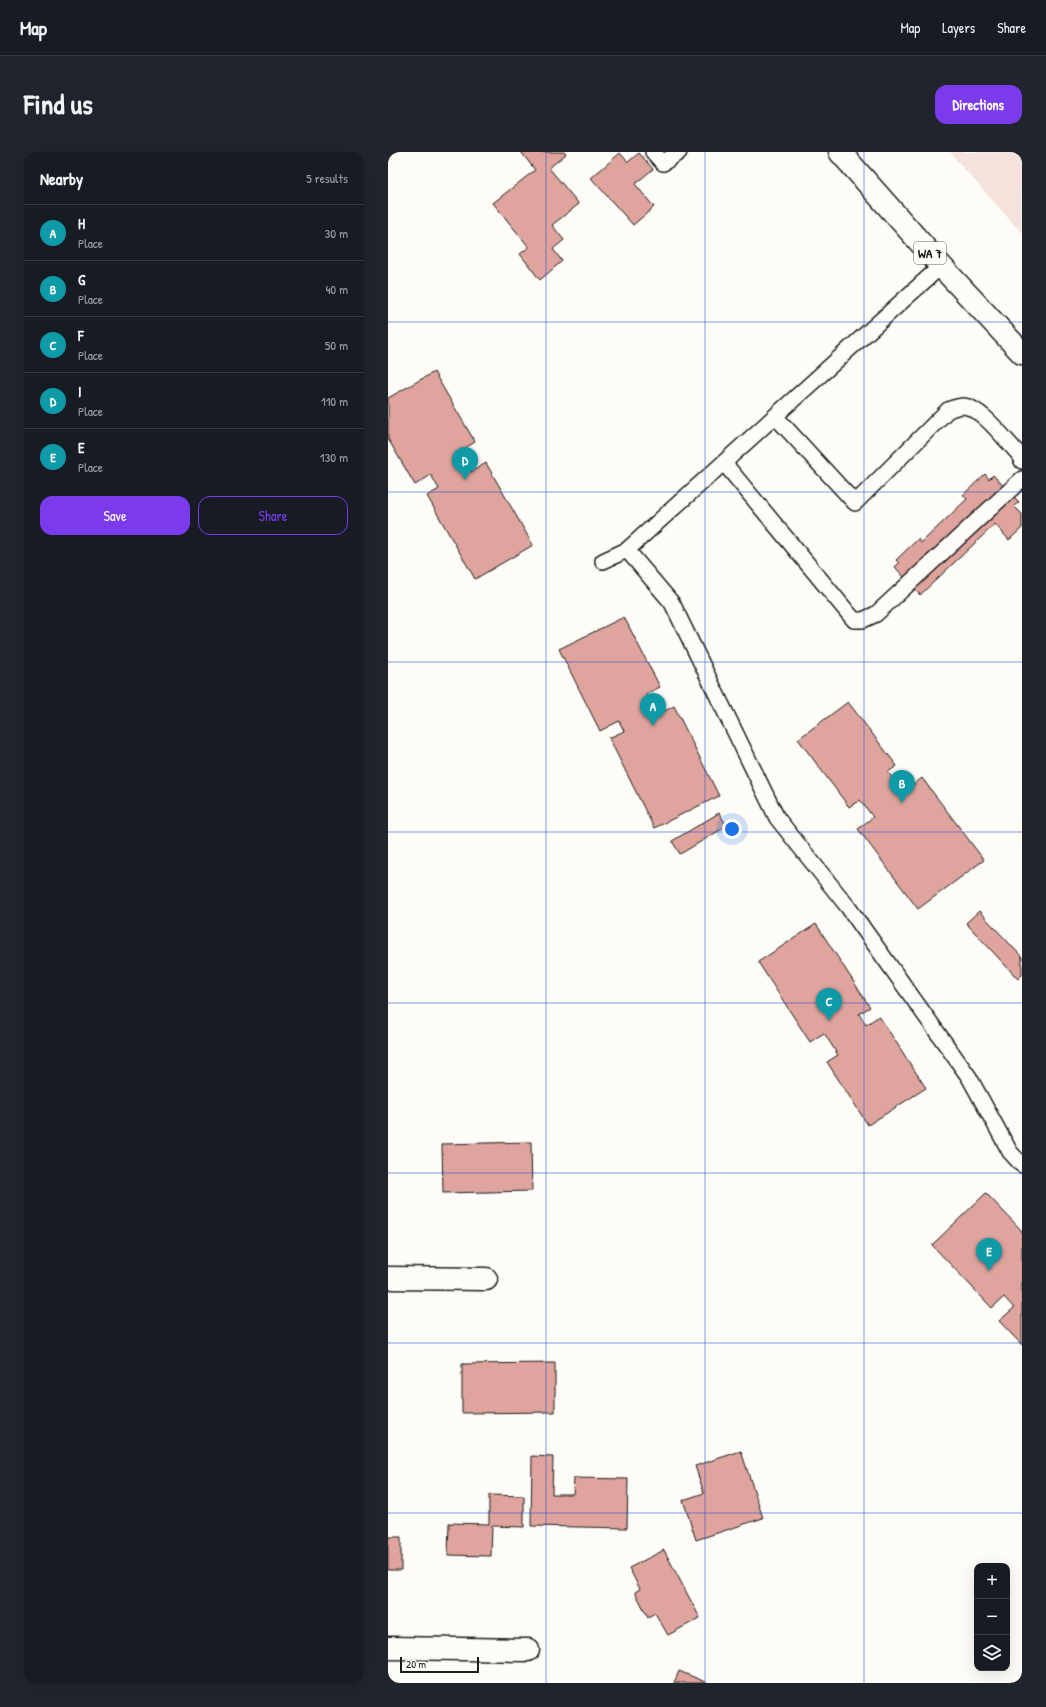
<!DOCTYPE html>
<html lang="en">
<head>
<meta charset="utf-8">
<style>
  :root { --surface:#171b24; --page:#20242c; --text:#f1f3f6; --muted:#9ea1a6; --line:#363941; --accent:#7c3aed }
  body { margin:0; font-family:"Patrick Hand",sans-serif; background:var(--page); color:var(--text) }
  .controls { position:absolute; right:12px; bottom:12px; display:grid; overflow:hidden; border-radius:8px; box-shadow:0 4px 16px #0002 }
  .controls button { width:36px; height:36px; display:grid; place-items:center; padding:0; border:0; border-bottom:1px solid var(--line); background:var(--surface); color:var(--text); font:20px sans-serif }
  .scale { position:absolute; left:12px; bottom:10px; width:79px; box-sizing:border-box; padding-left:4px; border:2px solid #1c1c1c; border-top:0; font-size:11px; line-height:14px; white-space:nowrap; color:#1c1c1c; -webkit-text-stroke:3px #fdfcf7; paint-order:stroke }
  .you { position:absolute; left:344px; top:677px; width:14px; height:14px; margin:-10px; border:3px solid #fff; border-radius:50%; background:#1a73e8; box-shadow:0 0 0 6px #1a73e833 }
  .badge { display:grid; place-items:center; width:26px; height:26px; border-radius:50%; background:var(--accent); color:#fff; font-size:13px; font-weight:700 }
  .pin { position:absolute; translate:-50% -33px; filter:drop-shadow(0 1px 2px #0008) }
  .pin::after { content:''; position:absolute; top:21px; width:14px; height:12px; background:inherit; clip-path:polygon(0 0,100% 0,50% 100%) }
  .list { margin:0; padding:0; list-style:none }
  h2 { display:flex; justify-content:space-between; align-items:center; height:52px; margin:0; padding:0 16px; font-size:17px }
  h2 small { font-size:13px; font-weight:400; color:var(--muted) }
  .list li { display:grid; grid-template-columns:26px 1fr auto; gap:12px; align-items:center; box-sizing:border-box; height:56px; padding:0 16px; border-top:1px solid var(--line) }
  .list b { display:block; font-size:15px; white-space:nowrap }
  .list p { margin:0; font-size:13px; white-space:nowrap; color:var(--muted) }
  .list em { font-size:13px; font-style:normal; color:var(--muted) }
  .actions { display:flex; gap:8px; padding:12px 16px }
  .actions a { flex:1; padding:9px 0; border:1px solid var(--accent); border-radius:12px; text-align:center; font-size:14px; color:var(--accent) }
  .actions .main { background:var(--accent); color:#fff }
  .icon { flex:none; width:22px; height:22px; fill:none; stroke:currentColor; stroke-width:2; stroke-linecap:round; stroke-linejoin:round }
  .map { position:relative; flex:none; width:634px; height:1531px; overflow:hidden; border-radius:12px }
  header { display:flex; align-items:center; gap:24px; box-sizing:border-box; height:56px; padding:0 20px; background:var(--surface); border-bottom:1px solid var(--line) }
  header strong { font-size:19px }
  nav { display:flex; gap:22px; margin-inline-start:auto; font-size:14px }
  .intro { display:flex; align-items:center; justify-content:space-between; box-sizing:border-box; height:96px; padding:0 24px }
  h1 { margin:0; font-size:28px }
  .button { padding:10px 18px; border-radius:12px; background:var(--accent); color:#fff; font-size:14px; font-weight:700 }
  main { display:flex; gap:24px; padding:0 24px }
  aside { flex:1; background:var(--surface); border-radius:12px; box-shadow:0 4px 16px #0002 }
  .map>svg:first-child { display:block }
  .built { fill:#f4e2dc }
  .building { fill:#dea49d; stroke:#1c1c1c }
  .lines { fill:none; stroke-linecap:round; stroke-linejoin:round }
  .service-casing { stroke:#1c1c1c; stroke-width:18 }
  .minor-casing { stroke:#1c1c1c; stroke-width:25 }
  .primary-casing { stroke:#1c1c1c; stroke-width:25 }
  .service { stroke:#fdfcf7; stroke-width:15 }
  .minor { stroke:#fdfcf7; stroke-width:22 }
  .primary { stroke:#fdfcf7; stroke-width:22 }
  .grid { fill:none; stroke:#1d4ed8; stroke-width:1; stroke-opacity:0.55 }
  .labels { text-anchor:middle; dominant-baseline:central; stroke-width:3.5; stroke-linejoin:round; paint-order:stroke }
  .shield { fill:#fdfcf7; stroke:#605f5e; stroke-width:1 }
  .shield-label { font-size:13px; font-weight:bold; fill:#1c1c1c }
</style>
</head>
<body>
<header>
<strong>Map</strong>
<nav><a>Map</a><a>Layers</a><a>Share</a></nav>
</header>
<div class="intro"><h1>Find us</h1><a class="button">Directions</a></div>
<main>
<aside>
<h2>Nearby<small>5 results</small></h2>
<ul class="list">
<li><span class="badge" style="background:#0f9aa8">A</span><div><b>H</b><p>Place</p></div><em>30 m</em></li>
<li><span class="badge" style="background:#0f9aa8">B</span><div><b>G</b><p>Place</p></div><em>40 m</em></li>
<li><span class="badge" style="background:#0f9aa8">C</span><div><b>F</b><p>Place</p></div><em>50 m</em></li>
<li><span class="badge" style="background:#0f9aa8">D</span><div><b>I</b><p>Place</p></div><em>110 m</em></li>
<li><span class="badge" style="background:#0f9aa8">E</span><div><b>E</b><p>Place</p></div><em>130 m</em></li>
</ul>
<div class="actions"><a class="main">Save</a><a>Share</a></div>
</aside>
<div class="map">
<svg width="634" height="1531" viewBox="0 0 634 1531">
  <rect width="100%" height="100%" fill="#fdfcf7"/>
  <filter id="ink" filterUnits="userSpaceOnUse"><feTurbulence type="fractalNoise" baseFrequency=".025" numOctaves="2"/><feDisplacementMap in="SourceGraphic" scale="8" xChannelSelector="R" yChannelSelector="G"/><feConvolveMatrix kernelMatrix="1 2 1 2 8 2 1 2 1" color-interpolation-filters="sRGB"/></filter>
  <g filter="url(#ink)">
    <path class="built" d="M562,0h72v81l-64,-71z"/>
    <path class="building" d="M133,0h43l2,2 -17,14 30,36 -27,21 12,15 -11,9 9,12 -22,19 -20,-26 9,-7 -36,-44 42,-33z
      M232,1l8,9 11,-9 14,16 -18,15 19,23 -21,18 -42,-47z
      M46,220l41,70 -16,10 12,20 15,-9 47,82 -58,34 -48,-83 12,-7 -8,-14 -16,10 -27,-46v-41z
      M597,322l4,5 4,-4 26,27 -5,4 8,8v14l-13,12 -14,-16 -75,71 -25,-28 4,-4 -3,-3 22,-21 3,4 46,-44 -4,-4z
      M236,465l36,70 -14,7 11,21 17,-9 45,90 -65,32 -45,-90 15,-7 -5,-10 -19,10 -41,-82z
      M460,550l49,64 -9,6 15,21 19,-15 62,82 -66,49 -60,-80 15,-12 -13,-17 -11,7 -51,-68z
      M331,661l8,13 -47,28 -8,-13z
      M591,759l43,46v18l-4,4 -52,-56z
      M428,772l54,83 -11,7 7,11 13,-9 47,72 -58,37 -41,-63 11,-7 -14,-22 -14,9 -52,-80z
      M143,990l1,49 -89,2 -1,-49z
      M598,1041l36,38v114l-23,-24 15,-13 -10,-11 -12,11 -60,-63z
      M167,1211v49l-93,1v-49z
      M353,1299l22,67 -67,22 -13,-40 21,-7 -9,-27z
      M144,1304l21,1 -1,37h21l1,-16 54,1 -1,49 -96,-2z
      M101,1343l35,1v31l-32,-1 -1,30 -43,-1 1,-32 40,1z
      M0,1385h13v33h-13z
      M276,1398l36,68 -32,17 -13,-22 -7,4 -13,-25 5,-3 -11,-21z
      M291,1519l29,12h-34z"/>
    <g class="lines">
      <defs>
        <path id="service" d="M265,0l10,11 16,-11
          M387,264l80,87 93,-93c5,-2 10,-4 16,-4 18,2 41,34 54,47l4,8
          M336,311l130,157h9l13,-6 146,-135
          M239,398l45,53 105,215 71,89 121,170 41,75 12,13
          M215,409l24,-11 314,-284"/>
        <path id="minor" d="M0,1126l98,1
          M0,1496l140,2"/>
        <path id="primary" d="M452,0l101,114 81,87"/>
      </defs>
      <use href="#service" class="service-casing"/>
      <use href="#minor" class="minor-casing"/>
      <use href="#primary" class="primary-casing"/>
      <use href="#service" class="service"/>
      <use href="#minor" class="minor"/>
      <use href="#primary" class="primary"/>
    </g>
  </g>
  <path class="grid" d="M158,0v1531M317,0v1531M476,0v1531M0,170h634M0,340h634M0,510h634M0,680h634M0,851h634M0,1021h634M0,1191h634M0,1361h634"/>
  <g class="labels">
    <rect class="shield" x="526" y="90" width="32" height="22" rx="3"/>
    <g class="shield-label">
      <text x="542" y="101">WA 7</text>
    </g>
  </g>
</svg>
<div class="controls">
<button>+</button>
<button>−</button>
<button><svg class="icon" aria-label="layers" viewBox="0 0 24 24"><path d="M12 4l9 5-9 5-9-5zM3 14l9 5 9-5"/></svg></button>
</div>
<div class="scale">20 m</div>
<div class="you"></div>
<div class="pin badge" style="left:265px;top:574px;background:#0f9aa8">A</div>
<div class="pin badge" style="left:514px;top:651px;background:#0f9aa8">B</div>
<div class="pin badge" style="left:441px;top:869px;background:#0f9aa8">C</div>
<div class="pin badge" style="left:77px;top:328px;background:#0f9aa8">D</div>
<div class="pin badge" style="left:601px;top:1119px;background:#0f9aa8">E</div>
</div>
</main>
</body>
</html>
